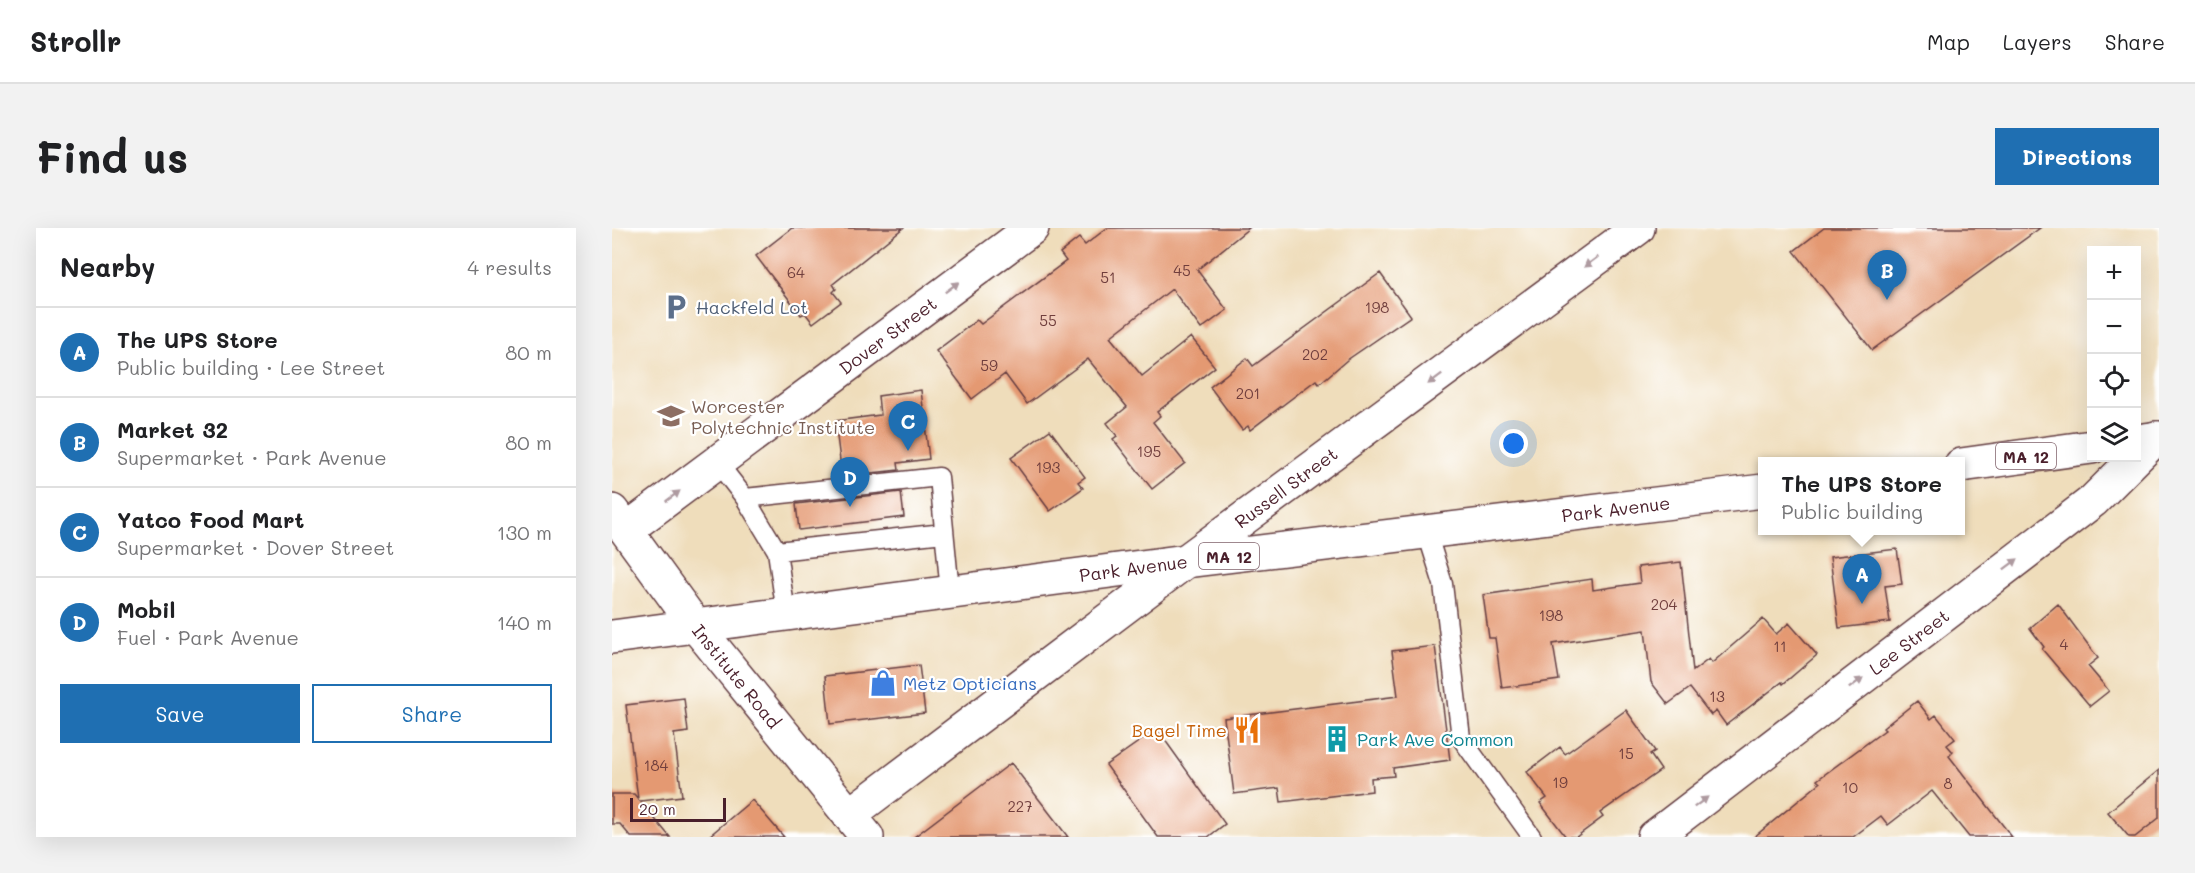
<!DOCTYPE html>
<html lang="en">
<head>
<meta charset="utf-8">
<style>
  :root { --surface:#fff; --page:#f2f2f2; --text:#202124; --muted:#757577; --line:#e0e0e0; --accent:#1f6fb2 }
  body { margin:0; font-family:Mali,sans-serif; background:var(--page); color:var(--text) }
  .controls { position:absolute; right:18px; top:18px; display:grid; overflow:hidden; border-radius:0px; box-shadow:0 6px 24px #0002 }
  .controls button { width:54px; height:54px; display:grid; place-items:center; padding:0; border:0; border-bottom:2px solid var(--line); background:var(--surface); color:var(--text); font:30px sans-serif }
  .scale { position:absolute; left:18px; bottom:15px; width:96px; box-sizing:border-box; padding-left:6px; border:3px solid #4a1f2b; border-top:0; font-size:16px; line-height:21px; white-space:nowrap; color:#4a1f2b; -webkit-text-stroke:4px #fff; paint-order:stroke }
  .you { position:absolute; left:902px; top:216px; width:21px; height:21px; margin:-15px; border:4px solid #fff; border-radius:50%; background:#1a73e8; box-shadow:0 0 0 9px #1a73e833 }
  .badge { display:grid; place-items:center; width:39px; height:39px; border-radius:50%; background:var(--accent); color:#fff; font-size:20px; font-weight:700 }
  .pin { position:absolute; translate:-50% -50px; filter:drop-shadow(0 2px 3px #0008) }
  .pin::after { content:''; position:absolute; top:32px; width:21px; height:18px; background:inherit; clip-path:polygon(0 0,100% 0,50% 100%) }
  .popup { position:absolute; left:1146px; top:229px; width:207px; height:78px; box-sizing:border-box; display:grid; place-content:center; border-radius:0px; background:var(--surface); filter:drop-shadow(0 2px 4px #0005); font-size:20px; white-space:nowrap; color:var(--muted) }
  .popup b { font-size:22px; color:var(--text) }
  .popup::after { content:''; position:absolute; left:50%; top:100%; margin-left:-12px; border:12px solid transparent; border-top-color:var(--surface) }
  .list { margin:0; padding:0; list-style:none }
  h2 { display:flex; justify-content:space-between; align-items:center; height:78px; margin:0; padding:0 24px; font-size:26px }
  h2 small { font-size:20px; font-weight:400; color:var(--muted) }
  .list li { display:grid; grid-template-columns:39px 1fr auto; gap:18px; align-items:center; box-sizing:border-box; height:90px; padding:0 24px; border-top:2px solid var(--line) }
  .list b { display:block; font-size:22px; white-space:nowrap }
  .list p { margin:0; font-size:20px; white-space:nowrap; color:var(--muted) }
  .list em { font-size:20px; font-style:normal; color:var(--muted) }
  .actions { display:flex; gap:12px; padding:18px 24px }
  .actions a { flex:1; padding:14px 0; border:2px solid var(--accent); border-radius:0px; text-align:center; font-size:21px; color:var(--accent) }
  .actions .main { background:var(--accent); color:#fff }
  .icon { flex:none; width:33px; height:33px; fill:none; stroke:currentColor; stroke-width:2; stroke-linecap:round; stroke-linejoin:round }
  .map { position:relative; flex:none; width:1547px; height:609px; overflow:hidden; border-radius:0px }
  header { display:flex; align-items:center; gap:36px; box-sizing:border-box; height:84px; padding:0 30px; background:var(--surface); border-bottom:2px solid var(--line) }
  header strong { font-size:28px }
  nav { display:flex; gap:33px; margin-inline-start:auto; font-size:21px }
  .intro { display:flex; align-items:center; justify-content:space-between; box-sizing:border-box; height:144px; padding:0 36px }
  h1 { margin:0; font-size:42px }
  .button { padding:15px 27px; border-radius:0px; background:var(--accent); color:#fff; font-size:21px; font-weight:700 }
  main { display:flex; gap:36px; padding:0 36px }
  aside { flex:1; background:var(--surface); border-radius:0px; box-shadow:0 6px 24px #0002 }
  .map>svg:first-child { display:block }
  .building { fill:#e49972 }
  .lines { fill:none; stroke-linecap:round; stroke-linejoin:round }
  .service-casing { stroke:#633c41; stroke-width:21 }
  .minor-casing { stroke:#633c41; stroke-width:36 }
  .tertiary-casing { stroke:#633c41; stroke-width:36 }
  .primary-casing { stroke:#633c41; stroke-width:36 }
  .service { stroke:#fff; stroke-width:18 }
  .minor { stroke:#fff; stroke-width:33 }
  .tertiary { stroke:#fff; stroke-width:33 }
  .primary { stroke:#fff; stroke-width:33 }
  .oneway { fill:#ae9aa0 }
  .labels { text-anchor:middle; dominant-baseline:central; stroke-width:4.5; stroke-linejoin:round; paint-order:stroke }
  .number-label { font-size:15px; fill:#703e3d }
  .shield { fill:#fff; stroke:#80626b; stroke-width:1.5 }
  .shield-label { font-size:16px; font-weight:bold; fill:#4a1f2b }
  .service-label { font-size:18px; fill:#4e5e75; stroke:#fff; text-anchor:start }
  .street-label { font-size:18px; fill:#4a1f2b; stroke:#fff }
  .education-label { font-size:18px; fill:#785e54; stroke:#fff; text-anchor:start }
  .shop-label { font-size:18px; fill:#366cbe; stroke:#fff; text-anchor:start }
  .food-label { font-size:18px; fill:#c56008; stroke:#fff; text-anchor:end }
  .culture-label { font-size:18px; fill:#0d838f; stroke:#fff; text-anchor:start }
</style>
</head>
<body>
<header>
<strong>Strollr</strong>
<nav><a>Map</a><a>Layers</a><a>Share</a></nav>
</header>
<div class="intro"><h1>Find us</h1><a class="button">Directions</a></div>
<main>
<aside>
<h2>Nearby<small>4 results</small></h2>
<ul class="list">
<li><span class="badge">A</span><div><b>The UPS Store</b><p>Public building · Lee Street</p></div><em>80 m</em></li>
<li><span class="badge">B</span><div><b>Market 32</b><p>Supermarket · Park Avenue</p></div><em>80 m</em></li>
<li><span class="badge">C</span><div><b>Yatco Food Mart</b><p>Supermarket · Dover Street</p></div><em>130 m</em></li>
<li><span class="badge">D</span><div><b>Mobil</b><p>Fuel · Park Avenue</p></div><em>140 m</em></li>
</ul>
<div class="actions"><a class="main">Save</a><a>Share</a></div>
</aside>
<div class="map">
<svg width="1547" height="609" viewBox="0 0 1547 609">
  <rect width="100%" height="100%" fill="#fff"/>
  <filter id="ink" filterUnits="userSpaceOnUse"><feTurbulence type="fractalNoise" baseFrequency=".0167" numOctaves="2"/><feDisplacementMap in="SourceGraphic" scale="12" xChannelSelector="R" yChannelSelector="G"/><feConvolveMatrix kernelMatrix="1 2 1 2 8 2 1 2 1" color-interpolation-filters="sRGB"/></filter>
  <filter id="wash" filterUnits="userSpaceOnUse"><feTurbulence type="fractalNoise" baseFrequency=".008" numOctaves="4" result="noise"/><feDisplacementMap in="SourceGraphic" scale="24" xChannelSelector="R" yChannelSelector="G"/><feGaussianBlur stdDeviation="1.35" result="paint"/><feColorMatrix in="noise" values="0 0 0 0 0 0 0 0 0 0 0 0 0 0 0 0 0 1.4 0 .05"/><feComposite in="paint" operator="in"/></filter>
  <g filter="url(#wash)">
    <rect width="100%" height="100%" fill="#efddbb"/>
    <g id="blocks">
      <path class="building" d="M180,0h111l-70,56 3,5 -3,3 8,10 -28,21 -8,-10 -4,2 -45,-59z
        M495,0h142l-52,42 30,40 -26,19 -29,-40 -62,48 32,39 49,-39 24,30 -58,45 3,4 -7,6 32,41 -33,26 -39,-50 4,-3 -10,-13 20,-16 -39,-48 -61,45 -22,-30 -33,25 -36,-48 41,-31 4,4 85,-63 -6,-8 19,-15 6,7z
        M1212,0h216l-168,122 -78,-99z
        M768,45l31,43 -64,44 -28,24 -3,-4 -66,50 -2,-4 -6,4 -32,-43 37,-29 6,8z
        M309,162l8,69 -31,4 1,7 -57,6 -7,-55 45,-6 -2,-19z
        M438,202l35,47 -7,5 5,6 -33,23 -39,-53z
        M289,264l3,25 -105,13 -3,-26z
        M1285,321l5,35 -17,2 5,36 -51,6 -9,-71z
        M1069,334l12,109 16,-12 3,4 51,-44 13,15 13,-11 28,32 -34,29 -1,-2 -56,43 -10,-14 -5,4 -21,-27 -22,16 -17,-22 -6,-52 -92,14 6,36 -57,8 -7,-50h-6l-6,-43 109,-16 1,11 47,-7 -2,-16z
        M1446,376l40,54 -10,8 21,25 -19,15 -48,-57 2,-2 -14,-19z
        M823,418l15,114 -57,8 1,8 -23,2 1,13 -91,11 -2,-14 -45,6 -10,-76 174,-22 -6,-45z
        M307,437l6,48 -95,11 -5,-48z
        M72,470l4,34 -14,2 8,62 -42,5 30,36h-39l-11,-13h-8v-30h22l4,5 -12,-94z
        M1305,473l14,18 5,-4 19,24 -8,6 6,7 -4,4 63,81h-43l-37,-46 -44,34 -7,-9 -28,21h-99l66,-54 -3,-3 68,-50 -2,-2z
        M1014,482l29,41 -5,3 11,16 -61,43 3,4 -27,20h-10l-26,-34 7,-5 -20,-26 33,-25 5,7z
        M545,501l68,95 -17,13h-50l-52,-72z
        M399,535l57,74h-154l67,-51z
        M1547,542v48l-24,19h-6l-21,-25z
        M140,572l32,37h-76z"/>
    </g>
  </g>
  <g filter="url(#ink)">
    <use href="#blocks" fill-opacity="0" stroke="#633c41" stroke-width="1.5"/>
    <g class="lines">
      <defs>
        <path id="service" d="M105,234l28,36 32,53 9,63
          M133,270l194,-21 11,115
          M815,305l16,51 18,154 71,99
          M165,323l167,-18"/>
        <g id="minor">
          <path id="s1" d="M14,302l406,-302"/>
          <path id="s2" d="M83,397l172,212"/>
          <path id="s3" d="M237,587l337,-254 452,-333"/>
          <path id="s4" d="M1042,609l439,-336 63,-63"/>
        </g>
        <path id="tertiary" d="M0,283l83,114"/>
        <g id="primary">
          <path d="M1524,213l23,-3"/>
          <path d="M1349,237l131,-18"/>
          <path id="s5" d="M0,409l574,-76 577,-70"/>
        </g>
      </defs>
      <use href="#service" class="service-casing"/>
      <use href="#minor" class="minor-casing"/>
      <use href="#tertiary" class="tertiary-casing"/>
      <use href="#primary" class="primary-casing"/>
      <use href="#service" class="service"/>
      <use href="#minor" class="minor"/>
      <use href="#tertiary" class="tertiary"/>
      <use href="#primary" class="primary"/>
    </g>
    <defs><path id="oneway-solid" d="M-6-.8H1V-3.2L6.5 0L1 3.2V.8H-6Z" transform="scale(1.5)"/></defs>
    <g class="oneway">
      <use href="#oneway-solid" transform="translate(979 34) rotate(143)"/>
      <use href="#oneway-solid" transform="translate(340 59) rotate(-37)"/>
      <use href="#oneway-solid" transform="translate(823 151) rotate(143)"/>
      <use href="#oneway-solid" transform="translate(61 268) rotate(-37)"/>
      <use href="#oneway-solid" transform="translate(1399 336) rotate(-37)"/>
      <use href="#oneway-solid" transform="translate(1244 455) rotate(-37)"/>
      <use href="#oneway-solid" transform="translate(1089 574) rotate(-37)"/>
    </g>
  </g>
  <defs>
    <symbol id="parking-bare" viewBox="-9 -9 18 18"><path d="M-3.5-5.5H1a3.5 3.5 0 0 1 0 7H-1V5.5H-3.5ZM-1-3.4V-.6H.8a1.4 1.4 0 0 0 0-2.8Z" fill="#5c6f8a" stroke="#fff" stroke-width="2.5" paint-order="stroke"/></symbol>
    <symbol id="university-bare" viewBox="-9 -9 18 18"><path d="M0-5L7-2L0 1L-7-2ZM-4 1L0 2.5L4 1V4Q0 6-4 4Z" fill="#8d6e63" stroke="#fff" stroke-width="2.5" paint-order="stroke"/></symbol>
    <symbol id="shop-bare" viewBox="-9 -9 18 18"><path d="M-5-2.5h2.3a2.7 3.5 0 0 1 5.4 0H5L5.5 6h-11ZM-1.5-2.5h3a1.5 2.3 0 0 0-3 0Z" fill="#3f7fe0" stroke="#fff" stroke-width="2.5" paint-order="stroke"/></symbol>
    <symbol id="restaurant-bare" viewBox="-9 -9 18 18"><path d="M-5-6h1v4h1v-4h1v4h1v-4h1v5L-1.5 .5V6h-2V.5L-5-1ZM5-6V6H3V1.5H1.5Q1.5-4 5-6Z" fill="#e8710a" stroke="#fff" stroke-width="2.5" paint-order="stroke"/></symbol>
    <symbol id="building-bare" viewBox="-9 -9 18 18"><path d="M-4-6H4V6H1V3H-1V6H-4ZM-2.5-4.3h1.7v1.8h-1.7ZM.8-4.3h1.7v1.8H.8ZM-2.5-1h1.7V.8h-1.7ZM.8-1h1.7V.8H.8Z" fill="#0f9aa8" stroke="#fff" stroke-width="2.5" paint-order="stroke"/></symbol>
  </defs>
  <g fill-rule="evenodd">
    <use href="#parking-bare" x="45" y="60" width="38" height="38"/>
    <use href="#university-bare" x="40" y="169" width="38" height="38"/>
    <use href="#shop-bare" x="252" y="436" width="38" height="38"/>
    <use href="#restaurant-bare" x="616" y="483" width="38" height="38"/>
    <use href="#building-bare" x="706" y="492" width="38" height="38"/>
  </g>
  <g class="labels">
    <g class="number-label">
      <text x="570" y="42">45</text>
      <text x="184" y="44">64</text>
      <text x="496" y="49">51</text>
      <text x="765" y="79">198</text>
      <text x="436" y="92">55</text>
      <text x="703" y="126">202</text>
      <text x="377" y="137">59</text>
      <text x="636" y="165">201</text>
      <text x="537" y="223">195</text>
      <text x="436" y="239">193</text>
      <text x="1052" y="376">204</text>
      <text x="939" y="387">198</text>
      <text x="1452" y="416">4</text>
      <text x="1168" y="418">11</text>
      <text x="1105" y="468">13</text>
      <text x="1014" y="525">15</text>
      <text x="44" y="537">184</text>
      <text x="948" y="554">19</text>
      <text x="1336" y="555">8</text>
      <text x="1238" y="559">10</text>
      <text x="408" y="578">227</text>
    </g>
    <g class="shield">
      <rect x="1384" y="215" width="60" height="26" rx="4.5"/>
      <rect x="587" y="315" width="60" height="26" rx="4.5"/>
    </g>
    <g class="shield-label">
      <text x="1414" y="228">MA 12</text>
      <text x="617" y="328">MA 12</text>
    </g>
    <g class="service-label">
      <text x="84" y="79">Hackfeld Lot</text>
    </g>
    <g class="street-label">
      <text stroke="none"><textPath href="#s1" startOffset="326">Dover Street</textPath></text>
      <text stroke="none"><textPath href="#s3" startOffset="546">Russell Street</textPath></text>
      <text stroke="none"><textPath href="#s5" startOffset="1012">Park Avenue</textPath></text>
      <text stroke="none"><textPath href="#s5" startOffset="526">Park Avenue</textPath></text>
      <text stroke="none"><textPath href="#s4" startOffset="321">Lee Street</textPath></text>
      <text stroke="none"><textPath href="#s2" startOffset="66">Institute Road</textPath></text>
    </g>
    <g class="education-label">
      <text x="79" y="178">Worcester<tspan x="79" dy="21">Polytechnic Institute</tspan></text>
    </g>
    <g class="shop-label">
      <text x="291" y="455">Metz Opticians</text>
    </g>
    <g class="food-label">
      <text x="615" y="502">Bagel Time</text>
    </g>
    <g class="culture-label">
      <text x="745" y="511">Park Ave Common</text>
    </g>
  </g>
</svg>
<div class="controls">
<button>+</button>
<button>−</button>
<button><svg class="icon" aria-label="locate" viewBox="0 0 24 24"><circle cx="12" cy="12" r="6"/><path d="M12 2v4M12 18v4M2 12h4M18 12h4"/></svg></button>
<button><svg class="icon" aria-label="layers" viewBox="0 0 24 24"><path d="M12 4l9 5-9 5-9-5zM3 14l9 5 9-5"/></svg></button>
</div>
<div class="scale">20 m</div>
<div class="you"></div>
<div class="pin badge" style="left:1250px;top:376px">A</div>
<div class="popup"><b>The UPS Store</b>Public building</div>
<div class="pin badge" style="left:1275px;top:72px">B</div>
<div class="pin badge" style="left:296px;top:223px">C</div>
<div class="pin badge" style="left:238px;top:279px">D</div>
</div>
</main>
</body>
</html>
